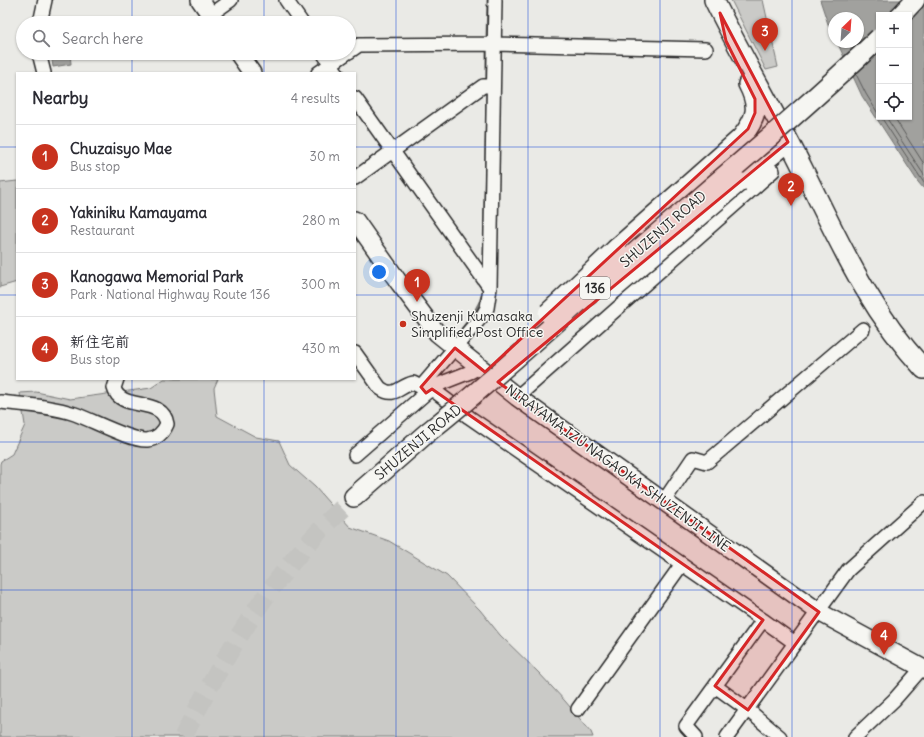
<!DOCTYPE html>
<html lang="en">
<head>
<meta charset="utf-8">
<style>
  :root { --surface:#fff; --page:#f7f7f7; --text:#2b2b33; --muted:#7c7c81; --line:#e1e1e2; --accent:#c8321e }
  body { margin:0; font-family:Delius,"Klee One",sans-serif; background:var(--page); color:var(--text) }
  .controls { position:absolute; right:12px; top:12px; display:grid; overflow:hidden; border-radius:0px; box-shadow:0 1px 3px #0004 }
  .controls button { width:36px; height:36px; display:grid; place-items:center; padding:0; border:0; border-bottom:1px solid var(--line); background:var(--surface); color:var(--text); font:20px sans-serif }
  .compass { position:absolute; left:828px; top:12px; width:36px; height:36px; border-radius:50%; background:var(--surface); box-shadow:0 1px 3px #0004; rotate:25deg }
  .you { position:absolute; left:379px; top:272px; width:14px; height:14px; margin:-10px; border:3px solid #fff; border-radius:50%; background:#1a73e8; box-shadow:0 0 0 6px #1a73e833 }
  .badge { display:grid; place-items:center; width:26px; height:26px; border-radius:50%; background:var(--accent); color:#fff; font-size:13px; font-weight:700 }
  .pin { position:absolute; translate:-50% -33px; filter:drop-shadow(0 1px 2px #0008) }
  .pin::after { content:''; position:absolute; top:21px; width:14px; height:12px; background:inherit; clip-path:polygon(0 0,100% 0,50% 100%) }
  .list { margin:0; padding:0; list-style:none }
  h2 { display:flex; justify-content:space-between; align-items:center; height:52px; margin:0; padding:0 16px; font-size:17px }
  h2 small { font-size:13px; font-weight:400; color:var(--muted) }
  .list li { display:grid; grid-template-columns:26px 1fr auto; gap:12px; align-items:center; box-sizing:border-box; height:64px; padding:0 16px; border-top:1px solid var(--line) }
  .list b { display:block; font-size:15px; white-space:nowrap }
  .list p { margin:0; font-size:13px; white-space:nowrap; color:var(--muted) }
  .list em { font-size:13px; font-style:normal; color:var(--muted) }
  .icon { flex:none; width:22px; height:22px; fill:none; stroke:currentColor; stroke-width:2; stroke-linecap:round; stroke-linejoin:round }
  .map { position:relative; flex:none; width:924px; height:737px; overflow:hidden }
  .search { position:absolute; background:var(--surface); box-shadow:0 1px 3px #0004; left:16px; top:16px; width:340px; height:44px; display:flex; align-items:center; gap:10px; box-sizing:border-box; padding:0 14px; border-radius:22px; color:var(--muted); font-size:15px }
  .panel { position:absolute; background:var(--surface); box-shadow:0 1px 3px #0004; left:16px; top:72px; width:340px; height:308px; border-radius:0px }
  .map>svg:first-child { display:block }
  .green { fill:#cacac7; stroke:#7a7a79 }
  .water { fill:#a1a19e; stroke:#727270; fill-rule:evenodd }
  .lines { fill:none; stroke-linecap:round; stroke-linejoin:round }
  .shore { stroke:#5a5a59; stroke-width:1 }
  .stream { stroke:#727270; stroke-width:3 }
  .highway-tunnel { stroke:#c4c4c1; stroke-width:19; stroke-dasharray:19 10; stroke-linecap:butt }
  .minor-casing { stroke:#2b2b2b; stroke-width:16 }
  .major-casing { stroke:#2b2b2b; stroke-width:20 }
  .highway-casing { stroke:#2b2b2b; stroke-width:22 }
  .minor { stroke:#f6f6f2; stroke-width:13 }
  .major { stroke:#f6f6f2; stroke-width:17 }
  .highway { stroke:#f6f6f2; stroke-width:19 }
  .highway-bridge-casing { stroke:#2b2b2b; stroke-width:22; stroke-linecap:butt }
  .highway-bridge { stroke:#f6f6f2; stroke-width:19 }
  .marked { fill:#d62828; fill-opacity:0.2; stroke:#d62828; stroke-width:3; stroke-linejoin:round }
  .grid { fill:none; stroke:#1d4ed8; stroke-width:1; stroke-opacity:0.55 }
  .poi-dot { fill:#c8321e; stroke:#f6f6f2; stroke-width:1.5 }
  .labels { text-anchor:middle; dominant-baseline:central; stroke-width:3; stroke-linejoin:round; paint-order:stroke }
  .shield { fill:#f6f6f2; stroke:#686867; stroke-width:1 }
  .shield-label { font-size:13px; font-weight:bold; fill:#2b2b2b }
  .street-label { font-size:14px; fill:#2b2b2b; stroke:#f6f6f2 }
  .poi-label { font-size:14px; fill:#2b2b2b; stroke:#f6f6f2; text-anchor:start }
</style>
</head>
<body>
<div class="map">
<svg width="924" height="737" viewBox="0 0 924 737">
  <rect width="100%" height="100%" fill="#eaeae6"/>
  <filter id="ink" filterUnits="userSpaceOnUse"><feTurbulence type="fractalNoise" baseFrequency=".025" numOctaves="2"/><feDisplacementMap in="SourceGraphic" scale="8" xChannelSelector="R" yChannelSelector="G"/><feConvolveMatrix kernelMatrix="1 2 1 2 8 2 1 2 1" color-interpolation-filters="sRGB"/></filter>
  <g filter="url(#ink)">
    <path class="green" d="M731,0h32l15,67 -12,3z
      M17,181v101l-17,5v-104z
      M164,379h54l-4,9 3,28 39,21 23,4 11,24 25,22 35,40 39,14 58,35 33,34 20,25 39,38 26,28 26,31 2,5h-593v-273l1,-3 11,-7 13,-29 -5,-32 16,-1 34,7 81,-11z"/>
    <path class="water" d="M820,0h104v189l-6,-7 -56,-86 -25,-54h21v-24h-24v19l-6,-13zM879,15h30v102h-30z
      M51,53h19l1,11 -18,3z"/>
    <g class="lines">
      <path class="shore" d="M856,74l10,20 13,21
        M881,117l43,66
        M886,117l38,58
        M894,117l30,47"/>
      <path class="stream" d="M487,37l1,-37
        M487,81v-32
        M484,268l3,-177
        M456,337c11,-15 23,-27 27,-44"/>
      <path class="highway-tunnel" d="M183,737c34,-67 72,-134 122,-190 15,-18 32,-34 49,-50"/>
      <defs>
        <path id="minor" d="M286,0l16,23
          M210,15l21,-15
          M40,23l5,-23
          M349,52l10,-7 135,-1 212,5
          M39,53l5,20
          M323,53l14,20
          M318,73l29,-20
          M355,98l135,190
          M355,178l128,-92h10
          M355,353l25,35c15,11 19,-2 33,-5l8,4 5,6
          M421,387l62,-72 4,-7 3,-20 5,-288
          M432,389l37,28 294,203 -77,106 10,11
          M517,397l256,-226
          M0,402c25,3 51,4 75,12 17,6 56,27 72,26 10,-1 16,-7 20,-16 -4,-28 -47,-12 -53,-36l3,-9
          M355,455l71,-62 16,-10 28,-11 9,-5
          M664,501l29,-43 14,4 156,-133
          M763,620l32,23
          M715,686l33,24 32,27
          M578,709l104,-145
          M727,737l121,-167 76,-68
          M855,737l39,-37 28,-32"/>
        <path id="major" d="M200,0l16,23
          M238,53l14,20
          M355,220l45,64 37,49 80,64 302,215 105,57"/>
        <path id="highway" d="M714,0c28,57 61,112 89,169 36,72 65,140 121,200
          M901,15l14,-15
          M739,182l49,-40
          M617,248l124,-110c16,-20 19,-31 7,-54
          M354,497l74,-65"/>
      </defs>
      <use href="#minor" class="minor-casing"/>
      <use href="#major" class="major-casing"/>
      <use href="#highway" class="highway-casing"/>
      <use href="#minor" class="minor"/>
      <use href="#major" class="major"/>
      <use href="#highway" class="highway"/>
      <defs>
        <path id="highway-bridge" d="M611,291l128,-109
          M548,313l69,-65
          M428,432c72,-57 140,-121 210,-182 81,-70 164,-138 241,-212"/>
      </defs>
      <use href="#highway-bridge" class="highway-bridge-casing"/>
      <use href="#highway-bridge" class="highway-bridge"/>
    </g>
  </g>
  <path class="marked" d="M720,13l68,129 -290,240 321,230 -71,98 -33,-24 48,-66 -331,-231 -6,4 -5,-6 34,-39 30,24 263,-243 7,-16v-14l-29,-58z"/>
  <path class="grid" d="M132,0v23M264,0v23M396,0v737M528,0v737M660,0v737M792,0v737M132,53v20M264,53v20M0,147h17M355,147h569M0,295h17M355,295h569M132,379v358M264,379v358M0,442h924M0,590h924"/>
  <circle class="poi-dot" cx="403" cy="324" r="4"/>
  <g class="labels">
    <rect class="shield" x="580" y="277" width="30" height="22" rx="3"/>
    <g class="shield-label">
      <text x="595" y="288">136</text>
    </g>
    <g class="street-label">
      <text transform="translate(663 229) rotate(-41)">SHUZENJI ROAD</text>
      <text transform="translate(418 442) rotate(-40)">SHUZENJI ROAD</text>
      <text transform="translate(618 468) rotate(36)">NIRAYAMA,IZU NAGAOKA ,SHUZENJI LINE</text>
    </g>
    <g class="poi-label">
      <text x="411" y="316">Shuzenji Kumasaka<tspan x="411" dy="16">Simplified Post Office</tspan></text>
    </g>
  </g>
</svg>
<div class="controls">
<button>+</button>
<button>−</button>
<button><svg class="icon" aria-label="locate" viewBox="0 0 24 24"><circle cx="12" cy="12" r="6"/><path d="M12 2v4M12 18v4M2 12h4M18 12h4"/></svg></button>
</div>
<svg class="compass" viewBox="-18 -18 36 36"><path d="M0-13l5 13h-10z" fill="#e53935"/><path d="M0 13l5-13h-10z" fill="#7c7c81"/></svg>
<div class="you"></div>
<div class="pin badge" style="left:417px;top:302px">1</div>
<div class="pin badge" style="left:791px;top:206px">2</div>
<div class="pin badge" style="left:765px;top:51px">3</div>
<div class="pin badge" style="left:884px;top:655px">4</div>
<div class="search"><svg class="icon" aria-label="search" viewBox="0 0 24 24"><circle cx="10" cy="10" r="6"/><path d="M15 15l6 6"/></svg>Search here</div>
<section class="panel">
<h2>Nearby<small>4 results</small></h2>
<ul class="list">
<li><span class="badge">1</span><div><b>Chuzaisyo Mae</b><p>Bus stop</p></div><em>30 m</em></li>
<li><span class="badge">2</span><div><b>Yakiniku Kamayama</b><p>Restaurant</p></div><em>280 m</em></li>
<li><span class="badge">3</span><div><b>Kanogawa Memorial Park</b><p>Park · National Highway Route 136</p></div><em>300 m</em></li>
<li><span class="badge">4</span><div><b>新住宅前</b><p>Bus stop</p></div><em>430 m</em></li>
</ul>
</section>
</div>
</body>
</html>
